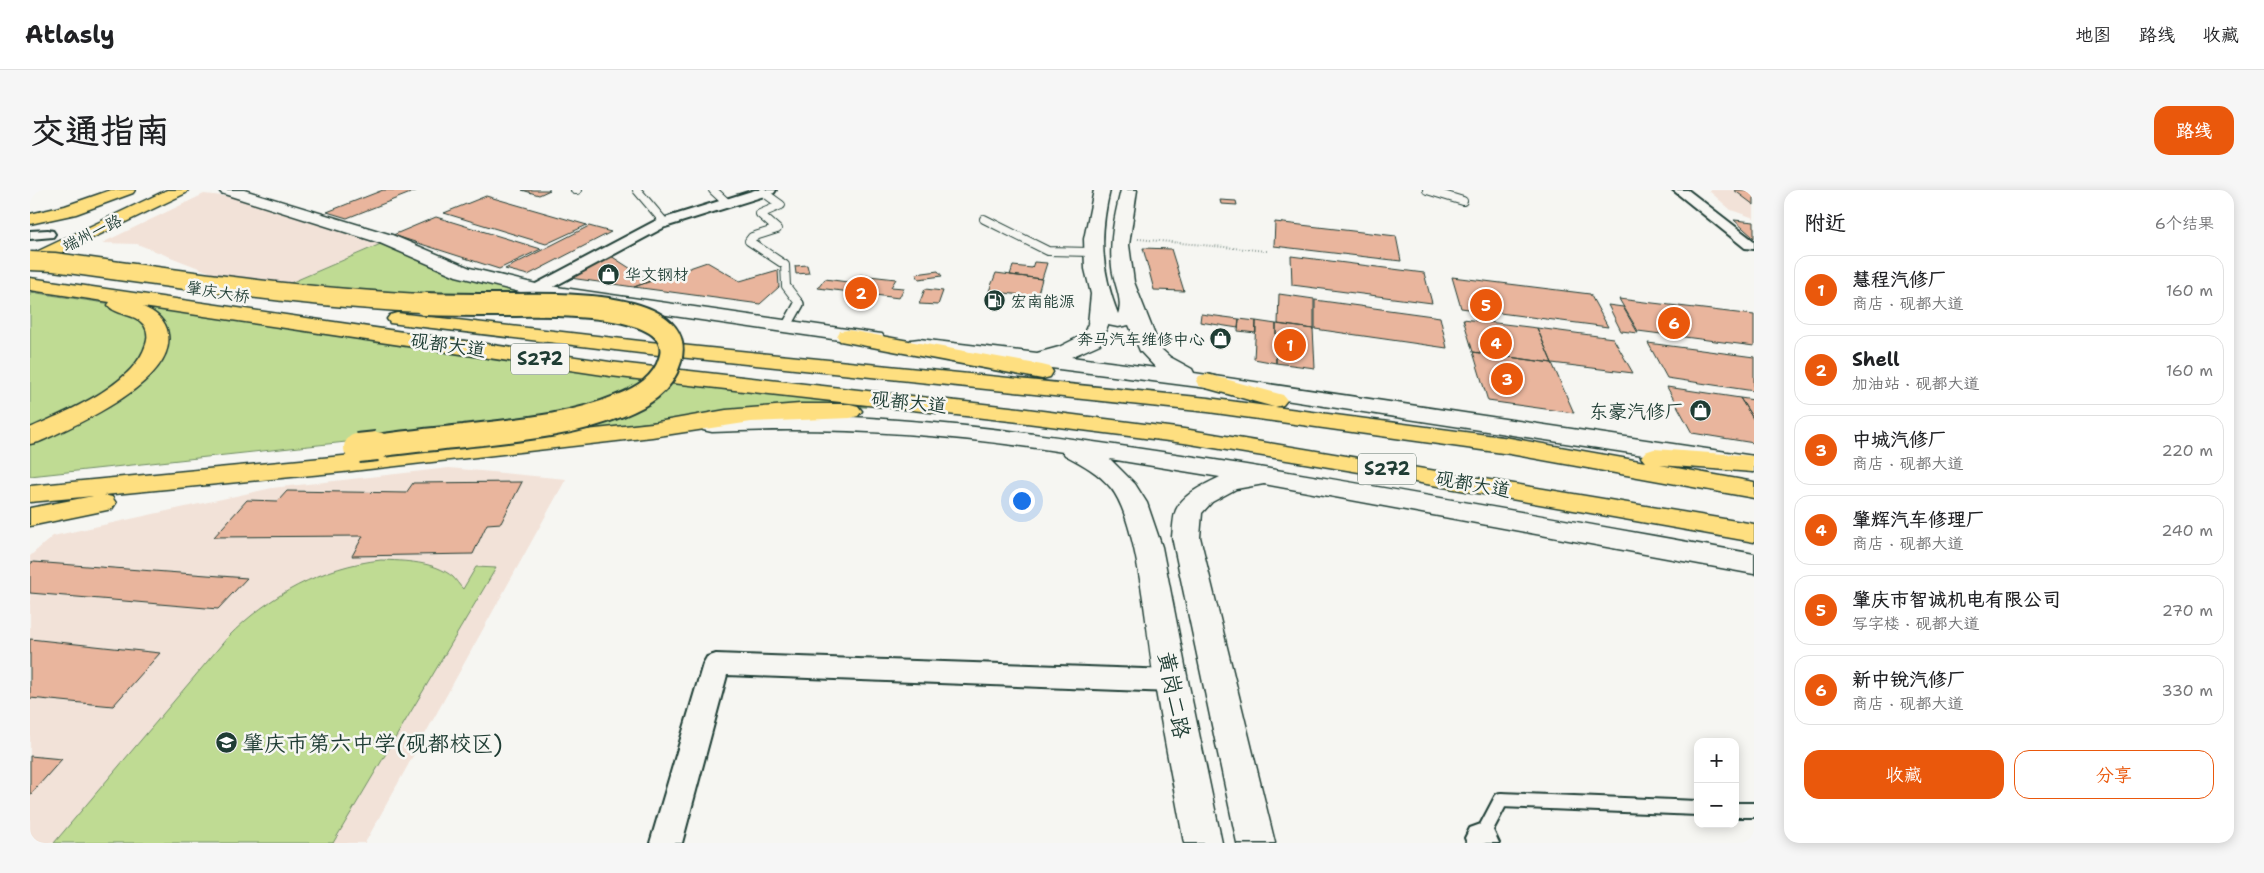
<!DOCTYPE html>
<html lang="zh">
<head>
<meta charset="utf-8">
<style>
  :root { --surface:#fff; --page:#f6f6f6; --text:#202124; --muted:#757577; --line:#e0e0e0; --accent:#ea580c }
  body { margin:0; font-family:"Shantell Sans","LXGW WenKai TC",sans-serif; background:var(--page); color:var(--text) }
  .controls { position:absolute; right:15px; bottom:15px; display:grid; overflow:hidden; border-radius:10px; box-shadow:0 2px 12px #0003 }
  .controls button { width:45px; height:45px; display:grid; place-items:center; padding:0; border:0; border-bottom:1px solid var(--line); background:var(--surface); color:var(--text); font:25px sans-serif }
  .you { position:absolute; left:991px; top:310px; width:18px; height:18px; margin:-12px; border:4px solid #fff; border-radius:50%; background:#1a73e8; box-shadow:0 0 0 8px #1a73e833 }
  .badge { display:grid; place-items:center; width:32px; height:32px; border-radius:50%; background:var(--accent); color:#fff; font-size:16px; font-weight:700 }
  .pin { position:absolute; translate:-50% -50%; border:2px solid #fff; box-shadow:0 1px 5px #0006 }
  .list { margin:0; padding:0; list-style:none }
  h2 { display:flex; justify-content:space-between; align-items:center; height:65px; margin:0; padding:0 20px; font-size:21px }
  h2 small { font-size:16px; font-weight:400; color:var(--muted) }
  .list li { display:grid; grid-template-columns:32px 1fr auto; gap:15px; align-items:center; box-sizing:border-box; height:70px; margin:0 10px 10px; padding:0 10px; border:1px solid var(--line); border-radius:15px }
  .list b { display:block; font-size:19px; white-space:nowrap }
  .list p { margin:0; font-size:16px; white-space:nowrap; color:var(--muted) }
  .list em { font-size:16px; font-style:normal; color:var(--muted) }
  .actions { display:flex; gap:10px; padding:15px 20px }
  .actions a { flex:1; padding:11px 0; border:1px solid var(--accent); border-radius:15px; text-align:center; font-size:18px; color:var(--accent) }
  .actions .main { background:var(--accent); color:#fff }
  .map { position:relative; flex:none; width:1724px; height:653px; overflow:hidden; border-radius:15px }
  header { display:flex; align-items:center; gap:30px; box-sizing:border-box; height:70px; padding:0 25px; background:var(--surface); border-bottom:1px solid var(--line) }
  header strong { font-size:24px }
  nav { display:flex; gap:28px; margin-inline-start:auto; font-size:18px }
  .intro { display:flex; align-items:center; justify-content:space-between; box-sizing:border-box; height:120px; padding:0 30px }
  h1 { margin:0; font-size:35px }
  .button { padding:12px 22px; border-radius:15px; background:var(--accent); color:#fff; font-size:18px; font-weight:700 }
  main { display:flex; gap:30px; padding:0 30px }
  aside { flex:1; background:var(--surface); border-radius:15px; box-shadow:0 2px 12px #0003 }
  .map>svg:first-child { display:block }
  .built { fill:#f2e2d8 }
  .green { fill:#bfdb93; stroke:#6f8c64 }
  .building { fill:#e9b59d; stroke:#1f3d34 }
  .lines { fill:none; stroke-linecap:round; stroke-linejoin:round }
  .lane-far2-casing { stroke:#1f3d34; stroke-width:10 }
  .lane-far1-casing { stroke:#1f3d34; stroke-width:12 }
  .lane-casing { stroke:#1f3d34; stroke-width:18 }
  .street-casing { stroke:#1f3d34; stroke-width:4 }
  .secondary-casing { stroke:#1f3d34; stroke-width:3 }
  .primary-casing { stroke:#1f3d34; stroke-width:3 }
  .path { stroke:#1f3d34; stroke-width:2; stroke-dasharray:0.5 2.5; stroke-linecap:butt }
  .lane-far2 { stroke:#f6f6f2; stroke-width:8 }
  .lane-far1 { stroke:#f6f6f2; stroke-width:9 }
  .lane { stroke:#f6f6f2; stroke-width:14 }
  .street { fill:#f6f6f2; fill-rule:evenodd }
  .secondary { fill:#f6f6f2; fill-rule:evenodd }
  .primary { fill:#fedf80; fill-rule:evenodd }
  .primary-bridge-far2-casing { stroke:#1f3d34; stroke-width:21; stroke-linecap:butt }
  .primary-bridge-far1-casing { stroke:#1f3d34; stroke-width:26; stroke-linecap:butt }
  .primary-bridge-casing { stroke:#1f3d34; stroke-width:32; stroke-linecap:butt }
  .primary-bridge-far2 { stroke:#fedf80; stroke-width:18 }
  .primary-bridge-far1 { stroke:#fedf80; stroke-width:22 }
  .primary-bridge { stroke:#fedf80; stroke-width:28 }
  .labels { text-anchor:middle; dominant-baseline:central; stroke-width:5; stroke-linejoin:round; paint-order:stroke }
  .far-street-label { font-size:16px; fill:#1f3d34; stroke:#f6f6f2 }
  .far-poi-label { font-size:16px; fill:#1f3d34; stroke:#f6f6f2; text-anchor:start }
  .shield { fill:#f6f6f2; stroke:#60746d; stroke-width:1 }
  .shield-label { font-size:18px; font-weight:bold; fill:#1f3d34 }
  .street-label { font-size:19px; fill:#1f3d34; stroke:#f6f6f2 }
  .poi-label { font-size:19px; fill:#1f3d34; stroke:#f6f6f2; text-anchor:end }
  .near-street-label { font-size:22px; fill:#1f3d34; stroke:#f6f6f2 }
  .near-poi-label { font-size:22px; fill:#1f3d34; stroke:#f6f6f2; text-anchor:start }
</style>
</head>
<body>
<header>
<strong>Atlasly</strong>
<nav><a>地图</a><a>路线</a><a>收藏</a></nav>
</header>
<div class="intro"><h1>交通指南</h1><a class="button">路线</a></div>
<main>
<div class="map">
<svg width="1724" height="653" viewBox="0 0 1724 653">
  <rect width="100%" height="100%" fill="#f6f6f2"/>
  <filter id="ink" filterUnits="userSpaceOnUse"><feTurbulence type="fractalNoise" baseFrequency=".02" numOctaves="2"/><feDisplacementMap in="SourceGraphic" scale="10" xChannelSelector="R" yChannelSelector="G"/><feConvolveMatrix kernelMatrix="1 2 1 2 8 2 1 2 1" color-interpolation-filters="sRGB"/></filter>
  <g filter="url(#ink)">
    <path class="built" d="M1678,0h46v28l-23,-8z
      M174,4l39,4 140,45 -102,44 -59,-10 -85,-33 -35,-1z
      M419,278l117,11 -201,364h-335v-287l23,-20 219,-48z"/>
    <path class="green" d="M353,53l66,31 32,8 115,21 -315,-16z
      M0,102l75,11 50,4 712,100 -107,1 -210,27 -55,-9 -465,50z
      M351,370c23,1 53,1 72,17 3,3 6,8 10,12l13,-22 20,1 -163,275h-279l174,-206c40,-41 95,-71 153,-77z"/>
    <path class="building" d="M353,0h35l-71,28 -20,-6z
      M492,0h28l-11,5z
      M1704,0h20v15z
      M456,6l101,29 -41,19 -102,-31z
      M1190,10l16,1 1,4 -16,-1z
      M406,27l105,32 -42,20 -106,-34z
      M1704,30l20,2v16z
      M1245,32l121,14 5,25 -127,-15z
      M559,36l22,6 -83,43 -23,-6z
      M1113,58l28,1 13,42 -30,-1z
      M581,66l39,25 -16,6 -64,-9z
      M1261,66l133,17 8,30 -140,-18z
      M677,72l33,19 38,-11 1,17 -19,17 -126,-17z
      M1004,72l13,1 -5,16 -32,-4 3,-9 19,2z
      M777,75l2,8 -13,1 -1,-8z
      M908,81l4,5 -23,3 -3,-5z
      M966,83l46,6 -5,18 -48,-6z
      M830,85l36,4 -5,8 13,1 -5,10 -81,-10 7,-9 30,4z
      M1422,87l138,17 18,33 -147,-19z
      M895,99l18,2 -5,14 -19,-1z
      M1249,104l35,5v30l-36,-5z
      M1589,109l135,16v31l-116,-15z
      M1285,110l125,17 7,31 -132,-19z
      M1578,115l15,2 15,26 -17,-2z
      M1171,124l38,5 -1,9 -38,-6z
      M1209,129l17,2v12l-18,-2z
      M1433,129l74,9 15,35 -79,-11z
      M1226,131l20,3v39l-22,-4z
      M1246,134l37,5 2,39 -39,-5z
      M1507,138l76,10 20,35 -81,-10z
      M1618,153l106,14v34l-87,-13z
      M1443,162l79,11 22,50 -86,-12z
      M1637,197l73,11 14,22v23l-62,-10z
      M1710,208l14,2v20z
      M492,292l-21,41 -14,1 -14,30 -121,2 11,-20 -149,1 33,-37 31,1 9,-10 119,2 7,-10z
      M3,372l214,16 -29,31 -188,-16v-29z
      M0,449l130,14 -47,53 -83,-8z
      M0,566l32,3 -32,36z"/>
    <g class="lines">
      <defs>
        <path id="lane-far2" d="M545,0h2
          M607,0l28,33
          M683,0l14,13
          M1397,0l36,11
          M733,2l18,13 -21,9 17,15 -25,8 -3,4 36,24 1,21 13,17 -1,2
          M954,29l64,32 43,1"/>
        <path id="lane-far1" d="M756,137l13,-23"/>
        <path id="lane" d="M1705,620h19
          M1451,648l20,-38 197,8"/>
        <path id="street" d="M725,0h21l-2,3 -109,34 -123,66h-12l-2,-3 2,-3 125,-66z
          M1643,0h15l66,51v8l-9,-1z
          M18,40l5,1 2,3 -2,3 -23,2v-8z
          M686,464l455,16 10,4 4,7 -4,7 -10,4 -444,-17 -45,168h-32l53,-179 4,-7z
          M1451,634l11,4 7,15h-32l-2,-5 5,-10z"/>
        <path id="secondary" d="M189,0h25l148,45 78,33 66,16 338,49 8,1 3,5 -3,5 -8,1 -338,-49 -80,-20 -76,-33 -159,-50z
          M1064,0h16c-11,46 -9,80 8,124 6,-14 -5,-32 -6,-47 -3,-26 3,-52 9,-77h16l-8,55 5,37 26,66 10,9 22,12 2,4 560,83v16l-547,-84 -296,-38 -3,-5 3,-5 8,-1 118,14 22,-6 24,-12 5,-11 3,-30 -6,-25 -1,-30zM1078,135l10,2 11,-2 11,26 16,17 -85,-11 29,-13z
          M740,225c146,0 288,21 432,43 185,29 368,63 552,96v20l-490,-90 -28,5 -24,13 -10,11 -2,24 75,306h-38l-65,-306c1,-8 1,-20 4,-27 8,-17 28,-25 44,-33l-110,-18 25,25 12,19 15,44 26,134 34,162h-38c-10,-55 -21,-109 -30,-164 -7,-45 -16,-158 -43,-191 -12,-15 -29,-24 -46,-33l-2,-3c-117,-18 -233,-26 -351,-20l-9,-2 -3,-5 3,-5 9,-2z"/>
        <path id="primary" d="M81,0h24l-2,3 -57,21 -46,10v-10l35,-8z
          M137,0h21l-2,3 -156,75v-13z
          M0,88l580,84 409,46 165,21 570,95v18l-395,-70 -175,-29 -165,-21 -409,-46 -467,-69c12,5 23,13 25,27 8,48 -94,92 -129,108l-9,2v-16c36,-16 104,-43 116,-84 2,-6 2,-13 -2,-19 -9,-12 -28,-9 -36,-20l2,-3 -80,-12z
          M367,123l243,28 568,57 66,9 -75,-21 -3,-5 3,-5 8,-2 76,21 4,5 -4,5 -8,2 235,31 135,24 -4,-5 4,-5 9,-3 99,7v16l-93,-7 94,17v16l-244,-44 -302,-42 -568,-59 -250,-30 -3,-4 3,-4z
          M818,140l194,35 8,2 3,5 -3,5 -8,2 -202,-38 -3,-5 3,-5z
          M770,214h50l8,2 4,5 -4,5 -8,2 -99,4 -99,15 -309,35 -239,23 8,2 4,6 -4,6 -82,17v-18l63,-12 -63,6v-16l313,-30 309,-33 74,-13z"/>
      </defs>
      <use href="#lane-far2" class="lane-far2-casing"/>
      <use href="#lane-far1" class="lane-far1-casing"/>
      <use href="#lane" class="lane-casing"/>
      <use href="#street" class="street-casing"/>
      <use href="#secondary" class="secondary-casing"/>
      <use href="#primary" class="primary-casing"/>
      <path class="path" d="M1108,49l129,12"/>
      <use href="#lane-far2" class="lane-far2"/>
      <use href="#lane-far1" class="lane-far1"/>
      <use href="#lane" class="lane"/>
      <use href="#street" class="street"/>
      <use href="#secondary" class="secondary"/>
      <use href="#primary" class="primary"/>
      <defs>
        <path id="primary-bridge-far2" d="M0,71l24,1c145,20 289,42 435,43
          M497,115h17"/>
        <path id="primary-bridge-far1" d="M336,257c33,-4 65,-8 98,-11 51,-6 107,-10 155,-30 23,-9 44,-21 51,-46 19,-63 -132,-55 -166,-55 -26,0 -53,0 -79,-1"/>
        <path id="primary-bridge" d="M328,258l19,-2"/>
      </defs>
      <use href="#primary-bridge-far2" class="primary-bridge-far2-casing"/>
      <use href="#primary-bridge-far1" class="primary-bridge-far1-casing"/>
      <use href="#primary-bridge" class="primary-bridge-casing"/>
      <use href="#primary-bridge-far2" class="primary-bridge-far2"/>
      <use href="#primary-bridge-far1" class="primary-bridge-far1"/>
      <use href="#primary-bridge" class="primary-bridge"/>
    </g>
  </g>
  <defs>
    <symbol id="shop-disc" viewBox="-11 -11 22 22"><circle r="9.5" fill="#1f3d34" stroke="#f6f6f2"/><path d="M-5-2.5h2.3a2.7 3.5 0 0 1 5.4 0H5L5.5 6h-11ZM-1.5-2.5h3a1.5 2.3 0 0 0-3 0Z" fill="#fff"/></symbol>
    <symbol id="fuel-disc" viewBox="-11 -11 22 22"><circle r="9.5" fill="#1f3d34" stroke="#f6f6f2"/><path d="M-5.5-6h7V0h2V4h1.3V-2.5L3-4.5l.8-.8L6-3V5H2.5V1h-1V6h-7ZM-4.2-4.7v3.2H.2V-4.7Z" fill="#fff"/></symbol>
    <symbol id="school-disc" viewBox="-11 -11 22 22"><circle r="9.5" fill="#1f3d34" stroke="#f6f6f2"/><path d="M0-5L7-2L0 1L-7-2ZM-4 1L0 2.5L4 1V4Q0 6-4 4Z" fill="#fff"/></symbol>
  </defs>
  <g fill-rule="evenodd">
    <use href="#shop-disc" x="566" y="72" width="25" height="25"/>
    <use href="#fuel-disc" x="952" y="98" width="25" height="25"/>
    <use href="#shop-disc" x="1178" y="136" width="25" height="25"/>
    <use href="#shop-disc" x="1658" y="208" width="25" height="25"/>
    <use href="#school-disc" x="184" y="540" width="25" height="25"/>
  </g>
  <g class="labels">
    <g class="far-street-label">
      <text transform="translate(62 43) rotate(-26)">端州一路</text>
      <text transform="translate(188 102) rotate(9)">肇庆大桥</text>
    </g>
    <g class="far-poi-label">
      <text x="595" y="84">华文钢材</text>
      <text x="981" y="111">宏南能源</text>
      <text x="1175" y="149" text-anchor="end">奔马汽车维修中心</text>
    </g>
    <g class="shield">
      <rect x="481" y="153.5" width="58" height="31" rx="4"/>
      <rect x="1328" y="263.5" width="58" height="31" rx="4"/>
    </g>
    <g class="shield-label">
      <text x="510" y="169">S272</text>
      <text x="1357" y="279">S272</text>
    </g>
    <g class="street-label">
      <text transform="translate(418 155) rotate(8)">砚都大道</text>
      <text transform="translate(879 212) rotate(6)">砚都大道</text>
      <text transform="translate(1443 294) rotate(10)">砚都大道</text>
    </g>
    <g class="poi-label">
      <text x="1654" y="221">东豪汽修厂</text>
    </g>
    <g class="near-street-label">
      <text transform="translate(1144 505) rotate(79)">黄岗二路</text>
    </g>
    <g class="near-poi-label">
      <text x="212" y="553">肇庆市第六中学(砚都校区)</text>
    </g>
  </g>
</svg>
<div class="controls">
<button>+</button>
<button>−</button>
</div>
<div class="you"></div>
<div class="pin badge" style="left:1260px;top:155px">1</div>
<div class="pin badge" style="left:831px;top:103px">2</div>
<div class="pin badge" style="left:1477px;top:189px">3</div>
<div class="pin badge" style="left:1466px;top:153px">4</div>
<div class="pin badge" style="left:1456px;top:115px">5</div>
<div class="pin badge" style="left:1644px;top:133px">6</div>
</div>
<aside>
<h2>附近<small>6个结果</small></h2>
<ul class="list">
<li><span class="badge">1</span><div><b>慧程汽修厂</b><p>商店 · 砚都大道</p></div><em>160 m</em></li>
<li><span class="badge">2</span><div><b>Shell</b><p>加油站 · 砚都大道</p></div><em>160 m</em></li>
<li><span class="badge">3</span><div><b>中城汽修厂</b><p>商店 · 砚都大道</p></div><em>220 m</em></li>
<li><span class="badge">4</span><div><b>肇辉汽车修理厂</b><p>商店 · 砚都大道</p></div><em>240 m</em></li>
<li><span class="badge">5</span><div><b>肇庆市智诚机电有限公司</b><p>写字楼 · 砚都大道</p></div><em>270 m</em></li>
<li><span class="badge">6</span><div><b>新中锐汽修厂</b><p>商店 · 砚都大道</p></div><em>330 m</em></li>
</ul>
<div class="actions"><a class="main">收藏</a><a>分享</a></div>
</aside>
</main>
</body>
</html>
